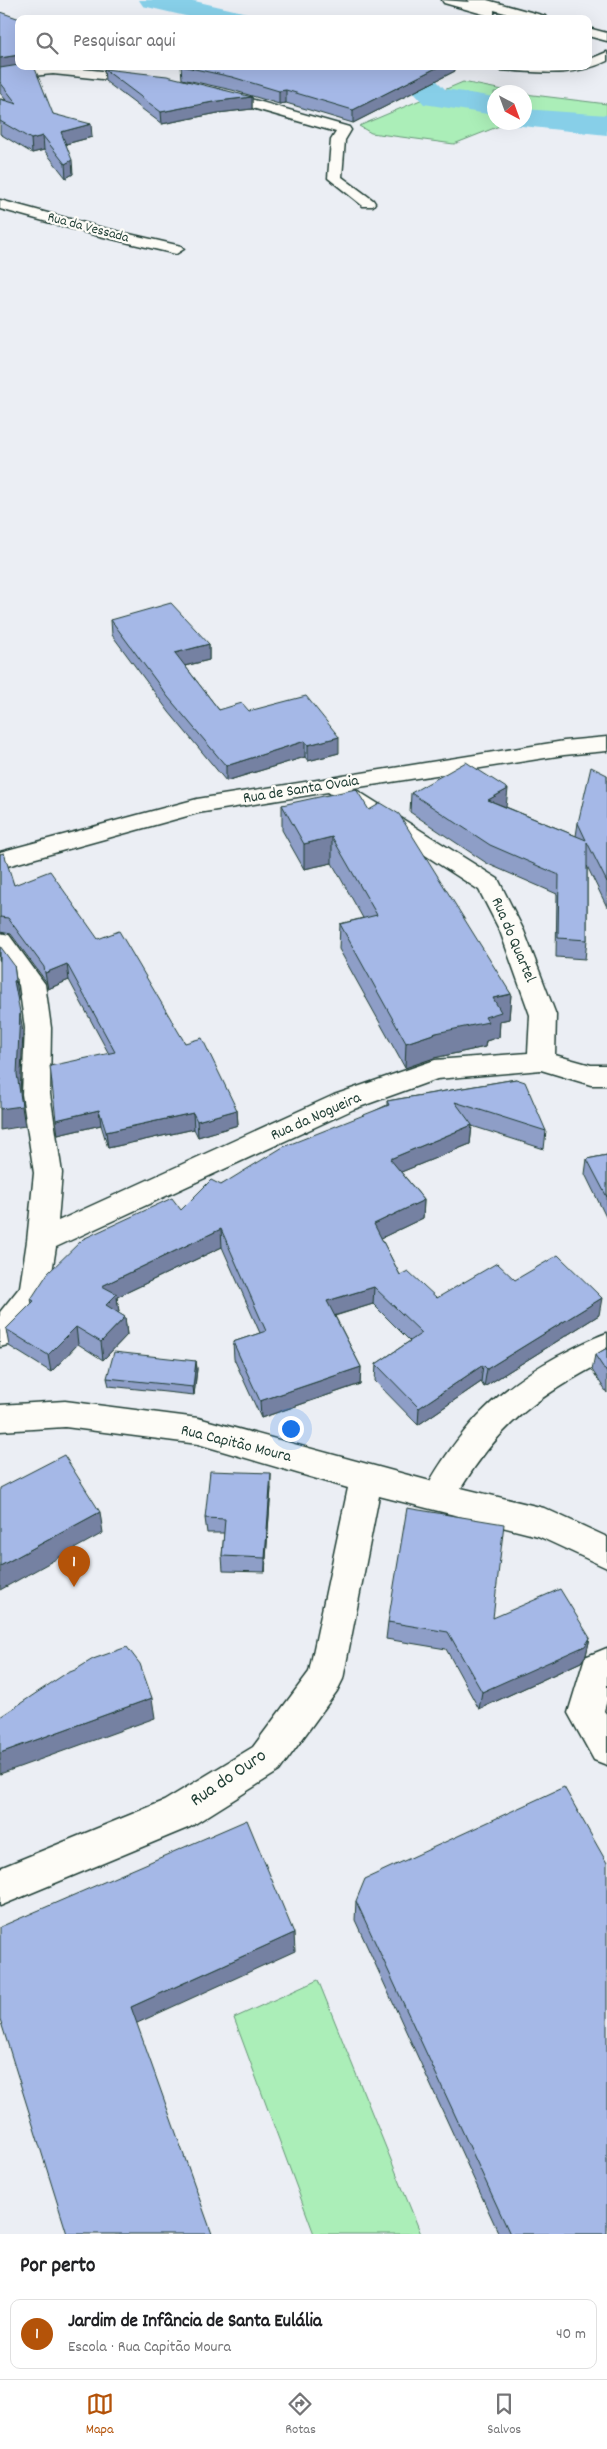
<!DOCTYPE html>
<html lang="pt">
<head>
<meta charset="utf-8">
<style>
  :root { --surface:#fff; --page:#f6f6f6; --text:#202124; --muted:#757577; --line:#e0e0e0; --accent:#b45309 }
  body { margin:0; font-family:Dekko,sans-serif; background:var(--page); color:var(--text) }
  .compass { position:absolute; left:487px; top:85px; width:45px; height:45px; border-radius:50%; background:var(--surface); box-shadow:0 5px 20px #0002; rotate:139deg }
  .you { position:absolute; left:290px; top:1428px; width:18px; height:18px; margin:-12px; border:4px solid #fff; border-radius:50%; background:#1a73e8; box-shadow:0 0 0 8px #1a73e833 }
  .badge { display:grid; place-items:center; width:32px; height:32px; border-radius:50%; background:var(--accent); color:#fff; font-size:16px; font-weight:700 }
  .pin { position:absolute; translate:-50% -41px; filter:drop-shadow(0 1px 2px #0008) }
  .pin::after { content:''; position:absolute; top:26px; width:18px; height:15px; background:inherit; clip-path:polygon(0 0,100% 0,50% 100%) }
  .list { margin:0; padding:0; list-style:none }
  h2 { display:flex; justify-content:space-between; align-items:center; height:65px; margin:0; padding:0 20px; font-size:21px }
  h2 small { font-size:16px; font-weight:400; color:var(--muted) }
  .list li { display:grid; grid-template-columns:32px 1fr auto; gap:15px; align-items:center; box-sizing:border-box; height:70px; margin:0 10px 10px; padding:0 10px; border:1px solid var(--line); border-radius:10px }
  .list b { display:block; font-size:19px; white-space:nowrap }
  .list p { margin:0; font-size:16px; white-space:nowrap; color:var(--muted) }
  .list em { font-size:16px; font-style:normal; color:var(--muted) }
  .icon { flex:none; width:28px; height:28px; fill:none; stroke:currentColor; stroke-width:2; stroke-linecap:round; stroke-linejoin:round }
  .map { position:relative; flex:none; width:607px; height:2234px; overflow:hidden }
  .search { position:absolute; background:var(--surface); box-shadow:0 5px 20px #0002; left:15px; right:15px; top:15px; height:55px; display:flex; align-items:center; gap:12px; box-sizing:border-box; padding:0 18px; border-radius:10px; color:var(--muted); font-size:19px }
  .sheet { height:145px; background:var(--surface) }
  nav { display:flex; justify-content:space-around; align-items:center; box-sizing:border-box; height:70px; border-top:1px solid var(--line); background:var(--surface); font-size:14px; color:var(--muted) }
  nav a { display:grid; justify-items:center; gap:2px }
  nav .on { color:var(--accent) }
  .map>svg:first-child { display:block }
  .green { fill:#abeeb8; stroke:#659676 }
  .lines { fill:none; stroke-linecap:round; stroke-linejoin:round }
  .river { fill:#87cfe8; fill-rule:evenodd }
  .street-casing { stroke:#1f3d34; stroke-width:3 }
  .secondary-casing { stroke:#1f3d34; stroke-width:3 }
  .street { fill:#fdfcf7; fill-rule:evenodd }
  .secondary { fill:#fdfcf7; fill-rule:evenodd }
  .wall { fill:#8e9ec7; stroke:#1f3d34 }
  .shaded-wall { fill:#7481a2; stroke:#1f3d34 }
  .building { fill:#a5b8e7; stroke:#1f3d34 }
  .labels { text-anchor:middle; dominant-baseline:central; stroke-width:4.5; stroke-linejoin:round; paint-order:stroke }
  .far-street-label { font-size:14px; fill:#1f3d34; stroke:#fdfcf7 }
  .street-label { font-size:16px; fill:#1f3d34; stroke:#fdfcf7 }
  .near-street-label { font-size:19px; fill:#1f3d34; stroke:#fdfcf7 }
</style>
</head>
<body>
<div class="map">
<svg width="607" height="2234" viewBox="0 0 607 2234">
  <rect width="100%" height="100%" fill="#ebeef4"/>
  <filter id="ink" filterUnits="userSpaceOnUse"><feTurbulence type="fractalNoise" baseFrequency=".02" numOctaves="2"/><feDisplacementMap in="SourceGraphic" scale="10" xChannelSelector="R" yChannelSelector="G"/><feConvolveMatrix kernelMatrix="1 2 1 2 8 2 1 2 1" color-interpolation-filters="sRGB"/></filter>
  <g filter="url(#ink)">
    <path class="green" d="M463,82l50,10h-19v30l13,1 -53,21 -83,-11 -12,-7z
      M525,94l82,10v24l-82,-8z
      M318,1980l103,254h-107l-80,-216z"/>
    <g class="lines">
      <path class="river" d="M139,0h51l57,13 4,6h-53l-55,-13z
        M390,66h32l23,23 49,8v18l-70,-11z
        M524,109l83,6v20l-94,-10 -2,-3h13z"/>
      <defs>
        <path id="street" d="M607,52v9c-36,17 -68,11 -107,9l-6,-4h94v-6z
          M53,66l88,9 7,4 -7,4 -88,-9 -53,5v-8z
          M215,89l134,38 2,3 -6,10 -3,37 31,23 2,3 -2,3h-10l-35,-28 3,-38 5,-8 -126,-36 -2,-3 2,-3z
          M0,200l99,27 82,19 3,3 -8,5 -85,-20 -91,-25z
          M607,737v14l-43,4 -211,33 145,91 26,52 32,84 -1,40 36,10h16v20h-16l-50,-15 -104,9 -83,30 -298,138 -7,44 -4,8 -34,45 -11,3v-35l20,-25 7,-46 7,-68 -12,-79 3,-66 -6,-43 -19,-26v-26l9,2 36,49 6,44 -1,66 12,79 -4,48 276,-126 101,-35 93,-7 2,-38 -30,-84 -21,-41 -151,-98 -130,21 -198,55v-16l197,-53 367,-58z
          M607,1333v27c-67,35 -106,62 -146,128l83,20 63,29v31l-69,-32 -159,-40 -36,183 -6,12 -58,80 -89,56 -190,79v-38l164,-67 89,-54 56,-75 39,-184 -150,-44 -133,-17 -65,4v-26l65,-4 133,17 232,63c34,-57 69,-93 128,-125 16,-8 32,-17 49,-23z
          M607,1648v52l-3,11 3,4v50l-13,-5 -26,-47 17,-56z"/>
        <path id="secondary" d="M442,0l28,2 -2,-2h19l58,16 2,3h-20l-33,-9v5l-4,1 -46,-13z
          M588,28l19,5v8l-19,-5z"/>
      </defs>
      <use href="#street" class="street-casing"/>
      <use href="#secondary" class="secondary-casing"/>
      <use href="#street" class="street"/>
      <use href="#secondary" class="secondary"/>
    </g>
    <path class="wall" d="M0,12l19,54 34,48 39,23 -26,7 7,30 -7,4 -22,-28 -12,3 -32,-19v-35l6,1 -6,-7z
      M181,66l274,5 -102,52 -67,-20 -7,1 -47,-14 -50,-11z
      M104,69l148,28v12l-34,4 -56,11 -57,-43z
      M111,620l98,24v16l-24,6 34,44 30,1 90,42 -31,8 -3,-4 -79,24 -57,-69 -57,-77z
      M607,775v132l-20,-41v74l-2,19 -29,-2 1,-63 -69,-30 -78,-52 1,-19 95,14 70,29 2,-13z
      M282,805l87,5 142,184 -2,25 -9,2 -1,16 -13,4 -1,6 -51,11 -29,10 -66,-119 1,-25 23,-6 -31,-55 -28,6 -22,-39z
      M0,854l14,31 84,54 87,104 52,67 1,15 -40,12 -4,-8 -86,19 -7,-23 -43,10 51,-81 -40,-74 -21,9 -1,-6 -36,-49 -11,-2z
      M516,1079l30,52 -2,18 -72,-23 -2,18 -69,28 23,28 -1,18 -42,20 19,37 37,23 78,-18 84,35 -115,72 -3,-5 -63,43 -43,-44 1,-17 34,-23 -37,-37 -38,12 26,51 -1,17 -99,34 -27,-59 -1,-17 27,-9 -38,-86 -105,50 2,15 -1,1 7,4 2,18 -24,25 -25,-16 -27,28 -42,-26 -3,-17 26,-25 -1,-5 150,-89 40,-25 166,-80v-4z
      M607,1155v64l-22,-45 2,-15z
      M607,1348v45l-15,-23 3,-15z
      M196,1361l1,8 -3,26 -85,-9 -2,-8z
      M271,1488l-6,84 -42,-1 -1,-15 2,-23h-17l-2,-15z
      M493,1618l97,20 -4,17 -5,7 -102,47 -33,-60 -60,-10 2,-17z
      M356,1901l251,333h-108l-144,-314z"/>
    <path class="shaded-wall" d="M19,55v11l-19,5v-13z
      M440,66h15v5l-102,52v-13z
      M286,90v13l-7,1v-13z
      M252,97v12l-34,4 -56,11 -1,-12 57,-11z
      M91,124l1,13 -30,8 -1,-13z
      M43,136l1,14 -12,3 -1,-14z
      M72,160l1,14 -7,4 -1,-14z
      M209,644v16l-33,8 -1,-15z
      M339,737v16l-31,8v-16z
      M305,741v16l-79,24v-15z
      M508,789l-2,18 -18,-7z
      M332,837v26l-28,6v-25z
      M67,964l2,16 -21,9 -3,-16z
      M14,965l5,36 -2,1 -3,-21z
      M511,994l-2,25 -9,2 -1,16 -13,4 -1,6 -51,11 -29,10 1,-25 79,-26 8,-19z
      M20,1012l3,21 -3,61 5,32 -25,4v-21z
      M99,1110l2,15 -43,10 -2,-15z
      M237,1110l1,15 -40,12 -1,-16z
      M193,1113l1,16 -86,19 -2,-16z
      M472,1125l-2,19 -81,33 1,-18z
      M424,1200l-1,18 -50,24 1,-18z
      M221,1229l1,18 -105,50 2,15 -11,11 -2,-18 -4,-19z
      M374,1287l-1,17 -46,14v-17z
      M602,1298l-3,17 -115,72 3,-18z
      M125,1317l2,18 -24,25 -2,-18z
      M76,1327l2,17 -27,28 -3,-17z
      M196,1361l1,8 -3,26 -1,-8z
      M483,1365l-2,17 -63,43 1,-17z
      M361,1367l-1,17 -99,34 -1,-17z
      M271,1473v15l-6,84v-14z
      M100,1512l3,21 -103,57v-24z
      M590,1638l-4,17 -5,7 -102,47 3,-17z
      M152,1698l3,20 -155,56v-21z
      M294,1933l1,18 -160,73 -4,-17z"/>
    <path class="building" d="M0,12l20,7h-1v36l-19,3z
      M19,65v1h15l19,48 38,10 -30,8 11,28 -7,4 -22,-28 -12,3 -31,-18v-22l17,5 -17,-22v-14z
      M181,66h259l-87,44 -67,-20 -7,1 -47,-14z
      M104,69l63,7 85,21 -34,4 -57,11z
      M171,603l38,41 -34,9 44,57 23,-7 7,8 57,-15 33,41 -31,8 -3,-4 -79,25 -58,-69 -57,-77z
      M466,762l42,27 -20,11 98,40 -8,-17 13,-56 16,8v107l-20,-40v98l-29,-2 1,-63 -69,-30 -79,-52z
      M356,789l13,21 12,-7 18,11 112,180 -18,4 8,14 -16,5 3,5 -52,11 -30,10 -66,-119 37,-9 -45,-78 -28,7 -22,-39z
      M4,853l10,32 36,-14 48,68 21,-8 66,112 17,-5 35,72 -40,11 -4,-8 -87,19 -7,-22 -43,10 -6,-54 65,-14 -48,-88 -22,9 -1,-6 -36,-49 -8,-1v-63z
      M0,946l14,19 2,15 -2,1 6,31 -3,62 5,32 -22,3z
      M516,1079l9,3 21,49 -91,-29 17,23 -82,34 34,41 -50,24 26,51 8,-4 29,27 60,-35 18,17 43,-25 44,43 -115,71 -4,-4 -64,43 -43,-44 46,-31 -48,-46 -47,14 34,66 -101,34 -27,-59 33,-11 -45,-102 -119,57 15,8 -11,11 19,12 -24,25 -25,-15 -28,28 -42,-26 28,-28 -3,-2 17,-26 35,-34 89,-41 9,12 30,-30 10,5 62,-38 106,-42 -2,-4z
      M607,1155v42l-20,-38z
      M607,1348v25l-12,-18z
      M114,1352l82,9 -3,26 -86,-9z
      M64,1455l36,57 -100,54v-78z
      M210,1471l61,2 -6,85 -43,-2 3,-37 -20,-1z
      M407,1508l97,16 -11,94 67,-29 30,49 -5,8 -103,46 -34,-60 -60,-10z
      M127,1647l13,17 12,34 -152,55v-36l65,-43 10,-4 18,-11z
      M564,1787l43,76v371h-97l-154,-333 9,-22z
      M247,1820l47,113 -163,74 81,227h-145l-67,-215v-92z"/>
  </g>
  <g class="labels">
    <g class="far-street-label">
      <text transform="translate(88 228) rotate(15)">Rua da Vessada</text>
    </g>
    <g class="street-label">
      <text transform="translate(301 790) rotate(-9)">Rua de Santa Ovaia</text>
      <text transform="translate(513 940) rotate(67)">Rua do Quartel</text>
      <text transform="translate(316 1117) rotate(-24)">Rua da Nogueira</text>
      <text transform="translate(236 1444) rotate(14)">Rua Capitão Moura</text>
    </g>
    <g class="near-street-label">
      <text transform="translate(229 1779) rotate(-34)">Rua do Ouro</text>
    </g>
  </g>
</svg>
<svg class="compass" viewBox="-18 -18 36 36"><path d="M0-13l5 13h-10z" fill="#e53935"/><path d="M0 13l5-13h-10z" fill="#757577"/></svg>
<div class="you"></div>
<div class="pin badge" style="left:74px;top:1587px">1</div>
<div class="search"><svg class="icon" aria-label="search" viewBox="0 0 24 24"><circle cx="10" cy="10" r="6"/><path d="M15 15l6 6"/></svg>Pesquisar aqui</div>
</div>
<section class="sheet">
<h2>Por perto<small></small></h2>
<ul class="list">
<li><span class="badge">1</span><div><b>Jardim de Infância de Santa Eulália</b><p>Escola · Rua Capitão Moura</p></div><em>40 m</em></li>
</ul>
</section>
<nav>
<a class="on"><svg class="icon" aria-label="map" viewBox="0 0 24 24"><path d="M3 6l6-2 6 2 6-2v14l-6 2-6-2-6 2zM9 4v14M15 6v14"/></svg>Mapa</a>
<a><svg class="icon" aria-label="directions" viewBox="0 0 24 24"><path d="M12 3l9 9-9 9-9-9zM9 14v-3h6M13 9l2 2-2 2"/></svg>Rotas</a>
<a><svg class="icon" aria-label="saved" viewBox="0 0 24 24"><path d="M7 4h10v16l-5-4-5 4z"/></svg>Salvos</a>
</nav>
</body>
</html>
